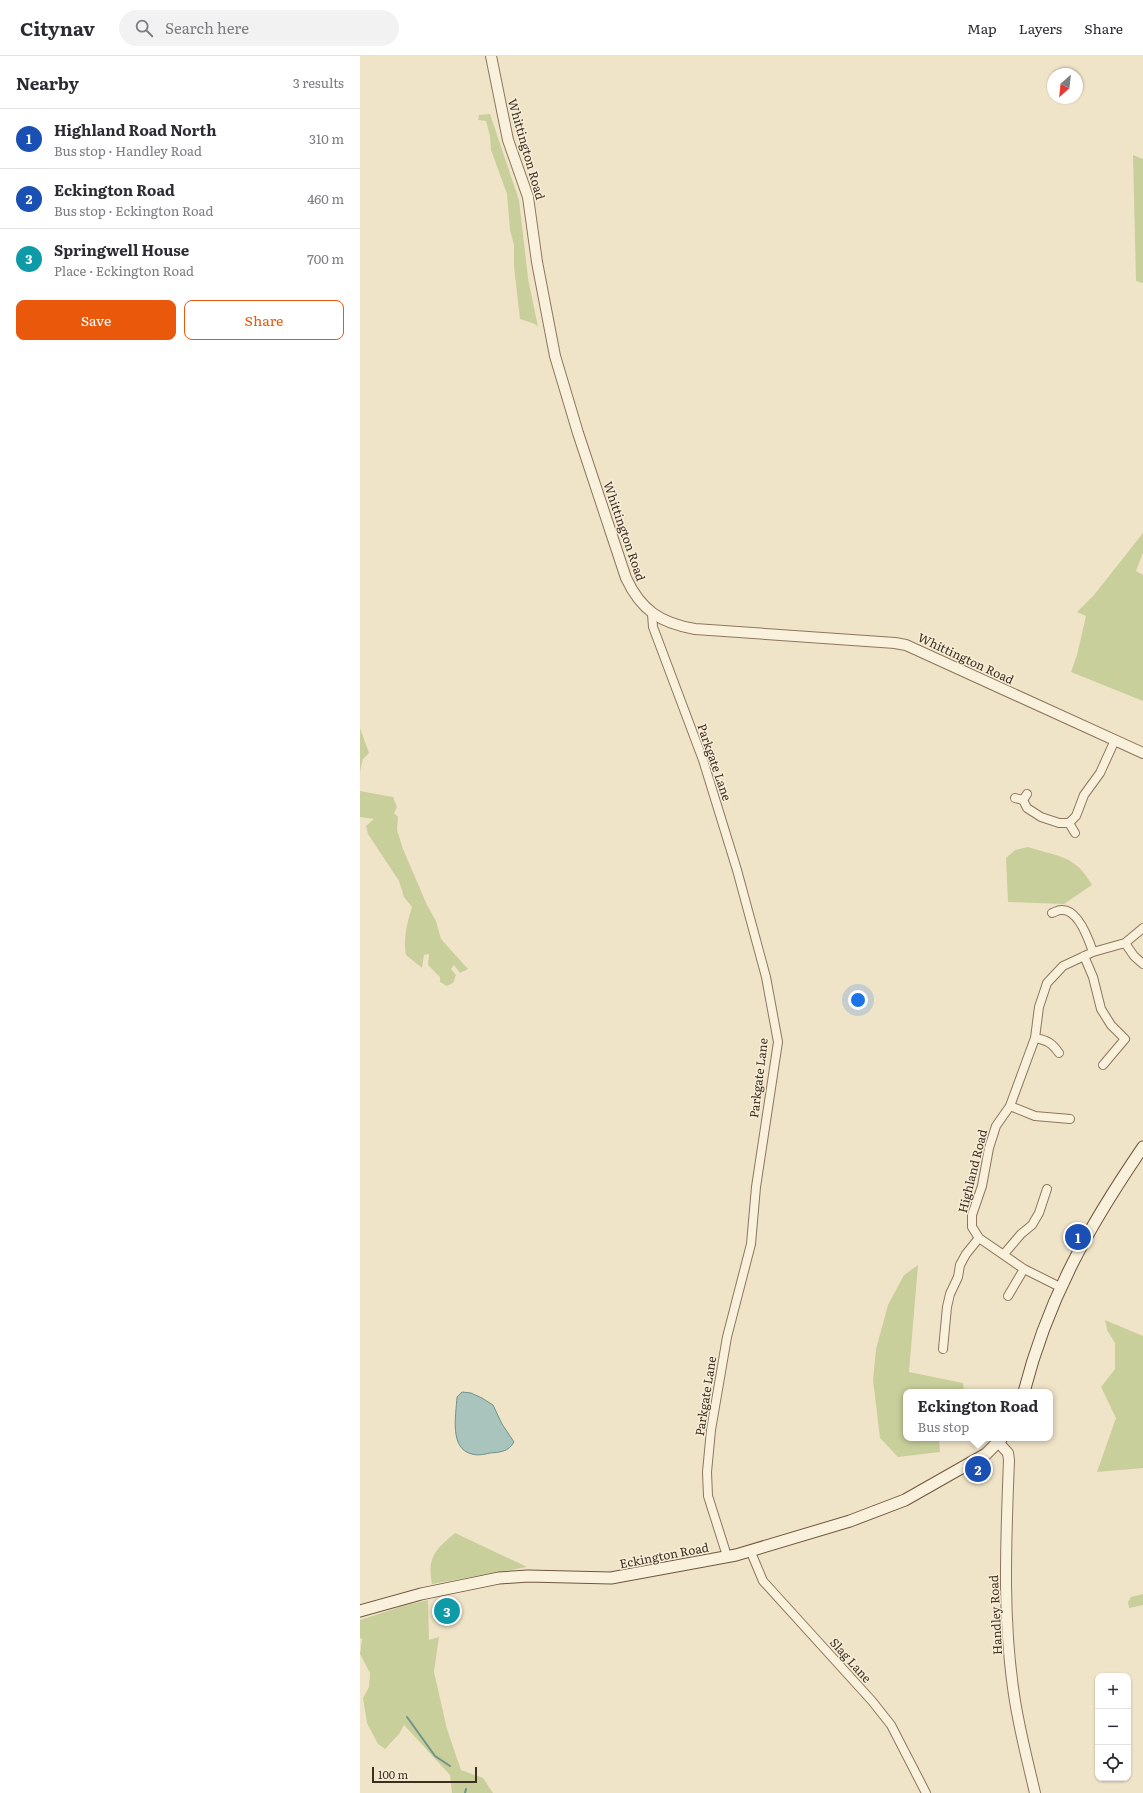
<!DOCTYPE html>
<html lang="en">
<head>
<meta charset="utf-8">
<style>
  :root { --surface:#fff; --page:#f2f2f3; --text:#2b2b33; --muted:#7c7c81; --line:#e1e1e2; --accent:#ea580c }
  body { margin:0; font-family:Literata,serif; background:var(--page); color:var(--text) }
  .controls { position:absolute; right:12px; bottom:12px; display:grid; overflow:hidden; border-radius:8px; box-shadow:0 1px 3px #0004 }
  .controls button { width:36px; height:36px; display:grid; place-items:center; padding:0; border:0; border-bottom:1px solid var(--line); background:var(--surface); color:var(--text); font:20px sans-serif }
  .compass { position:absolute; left:687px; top:12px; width:36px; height:36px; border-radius:50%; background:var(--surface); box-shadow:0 1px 3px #0004; rotate:207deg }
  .scale { position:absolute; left:12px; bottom:10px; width:105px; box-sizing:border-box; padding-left:4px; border:2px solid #3d2e20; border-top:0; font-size:11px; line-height:14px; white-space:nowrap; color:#3d2e20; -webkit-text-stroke:3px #f7eed8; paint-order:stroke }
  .you { position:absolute; left:498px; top:944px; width:14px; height:14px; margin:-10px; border:3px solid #fff; border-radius:50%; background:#1a73e8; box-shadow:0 0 0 6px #1a73e833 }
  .badge { display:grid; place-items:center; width:26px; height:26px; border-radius:50%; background:var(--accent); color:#fff; font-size:13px; font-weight:700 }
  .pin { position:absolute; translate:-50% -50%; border:2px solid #fff; box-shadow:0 1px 4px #0006 }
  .popup { position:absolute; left:543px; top:1333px; width:150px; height:52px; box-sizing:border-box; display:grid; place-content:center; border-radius:8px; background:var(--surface); filter:drop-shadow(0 1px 3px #0005); font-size:13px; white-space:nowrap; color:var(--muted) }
  .popup b { font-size:15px; color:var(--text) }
  .popup::after { content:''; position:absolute; left:50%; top:100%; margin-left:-8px; border:8px solid transparent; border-top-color:var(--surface) }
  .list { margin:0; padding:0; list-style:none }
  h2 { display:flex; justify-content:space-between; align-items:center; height:52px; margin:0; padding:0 16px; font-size:17px }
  h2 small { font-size:13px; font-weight:400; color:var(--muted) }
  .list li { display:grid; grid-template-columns:26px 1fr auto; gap:12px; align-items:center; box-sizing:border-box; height:60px; padding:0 16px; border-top:1px solid var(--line) }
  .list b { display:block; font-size:15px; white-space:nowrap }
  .list p { margin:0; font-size:13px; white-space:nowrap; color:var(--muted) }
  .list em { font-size:13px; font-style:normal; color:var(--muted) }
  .actions { display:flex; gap:8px; padding:12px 16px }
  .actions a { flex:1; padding:9px 0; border:1px solid var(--accent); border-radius:8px; text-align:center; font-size:14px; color:var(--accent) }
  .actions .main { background:var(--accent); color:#fff }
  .icon { flex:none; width:22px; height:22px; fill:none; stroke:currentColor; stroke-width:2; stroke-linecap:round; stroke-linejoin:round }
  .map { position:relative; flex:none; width:783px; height:1737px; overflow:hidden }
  header { display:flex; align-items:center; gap:24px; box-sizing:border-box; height:56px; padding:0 20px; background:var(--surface); border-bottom:1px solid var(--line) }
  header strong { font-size:19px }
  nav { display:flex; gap:22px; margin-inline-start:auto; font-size:14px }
  .search { width:280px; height:36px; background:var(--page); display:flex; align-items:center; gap:10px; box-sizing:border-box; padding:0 14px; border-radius:22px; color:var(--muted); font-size:15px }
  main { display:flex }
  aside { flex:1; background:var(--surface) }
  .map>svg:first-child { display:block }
  .green { fill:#c9cf9b }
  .water { fill:#a9c4bc; stroke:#6f938a }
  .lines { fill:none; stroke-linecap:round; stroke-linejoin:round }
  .stream { stroke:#6f938a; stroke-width:2 }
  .minor-casing { stroke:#8d765c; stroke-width:10 }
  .tertiary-casing { stroke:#8d765c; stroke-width:12 }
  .secondary-casing { stroke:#6f573f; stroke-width:13 }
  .minor { stroke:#faf1dc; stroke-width:8 }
  .tertiary { stroke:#faf1dc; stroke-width:10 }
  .secondary { stroke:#faf1dc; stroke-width:11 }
  .labels { text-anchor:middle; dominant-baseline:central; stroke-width:3; stroke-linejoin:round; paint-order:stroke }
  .street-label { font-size:12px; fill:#3d2e20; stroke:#f7eed8 }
</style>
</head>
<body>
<header>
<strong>Citynav</strong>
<div class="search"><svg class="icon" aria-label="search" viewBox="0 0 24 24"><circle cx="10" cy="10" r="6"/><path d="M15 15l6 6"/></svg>Search here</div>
<nav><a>Map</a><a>Layers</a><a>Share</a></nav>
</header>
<main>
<aside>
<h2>Nearby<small>3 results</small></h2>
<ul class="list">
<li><span class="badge" style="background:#1a4fb4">1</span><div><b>Highland Road North</b><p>Bus stop · Handley Road</p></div><em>310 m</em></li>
<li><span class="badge" style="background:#1a4fb4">2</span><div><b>Eckington Road</b><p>Bus stop · Eckington Road</p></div><em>460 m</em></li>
<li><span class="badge" style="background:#0f9aa8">3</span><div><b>Springwell House</b><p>Place · Eckington Road</p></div><em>700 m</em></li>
</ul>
<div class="actions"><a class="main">Save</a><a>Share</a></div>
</aside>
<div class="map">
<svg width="783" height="1737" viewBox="0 0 783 1737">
  <rect width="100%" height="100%" fill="#f0e4c8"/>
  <path class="green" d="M130,58l29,86 9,78 10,49 -3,-3 -15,-5 -6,-52v-22l-4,-15 -3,-36 -16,-44 -1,-14 -4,-15 -8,-1 1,-5z
    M773,99l10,4v124l-7,-2z
    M783,477v20l-7,18 7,4v126l-72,-29 6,-17 9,-39 -9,-4 17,-17z
    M0,672l9,25 -6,6 -3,13z
    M0,735l33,6 4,10 -3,6 4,4 -1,13 6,19 24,56 9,16 5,18 27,30 -8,4 -6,-8 -3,4 5,6 -3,8 -6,3 -7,-4v-5l-12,-12 1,-11 -5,1 -2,13 -16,-13c-3,-16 1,-32 6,-48l-8,-10 -5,-16 -31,-47 -2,-8 8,-7 -14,-2z
    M668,791c31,10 47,8 64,38l-28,19 -56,-2 -2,-44 9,-8z
    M558,1209l-9,107 54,11 1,9h-58v46h33l1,14 -42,5 -18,-19 -7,-58 3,-31 12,-44 16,-30z
    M745,1264l38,16v132l-46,4 19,-54 -15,-31 14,-18v-26l-8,-13z
    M95,1477l72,34 -95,17c-5,-27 3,-34 23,-51z
    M783,1538v11l-14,3 -1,-6 3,-5z
    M68,1544l1,40 10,-3 -5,35 13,57 14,41 22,8 10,15h-41l-2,-18 -46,-50 -5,9 -14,15 -7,-5 -11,-21 -4,-25 6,-11 1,-14 -10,-19 2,-15 -2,-1v-18l46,-15z"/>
  <path class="water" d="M102,1336l9,1 11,5 11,7 9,19 12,18c-6,10 -13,10 -24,11 -5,1 -12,3 -18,1 -23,-5 -16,-39 -15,-57z"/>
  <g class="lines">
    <path class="stream" d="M47,1661l28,39 15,10
      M105,1737l1,-4"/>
    <defs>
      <path id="minor" d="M292,558l1,13 50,133 34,110 29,107 12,65 -22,145 -5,57 -24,93 -16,93 -4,42 1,24 19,60
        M655,742l8,2 4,-6
        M663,744l4,8 14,9 18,6h10l7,-7 8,-21 16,-22 15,-33
        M709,767l6,10
        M692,857c3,-1 6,-3 9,-3 17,-2 28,30 32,42
        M765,887l9,13 9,8
        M724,900l9,21 8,32 10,16 14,14 -22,26
        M675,982c12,2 17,5 24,15
        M650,1050l25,10 35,3
        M644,1198l17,-20 11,-9 7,-12 8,-24
        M700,1231l-36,-18 -45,-31 -7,-11v-12l10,-29 7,-38 7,-22 14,-20 25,-68 4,-31 8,-24 16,-17 30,-14 32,-9 18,-15
        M648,1240l16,-27
        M583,1293l4,-42 3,-13 8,-17 2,-12 6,-11 13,-16
        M390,1494l13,31 109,120 19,24 35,68"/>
      <path id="tertiary" d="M131,0l17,84 20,57 9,65 18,94 23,77 48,145c15,32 34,45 69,51l200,14 11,2 237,108
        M638,1386l10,11 1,7c-3,80 -7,161 6,241 5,31 13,62 20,92"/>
      <path id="secondary" d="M664,1336c24,-94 65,-166 119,-245
        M0,1555l61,-17 78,-16 29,-2 83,2 125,-23 114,-34 55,-21 81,-46 16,-16"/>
    </defs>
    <use href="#minor" class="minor-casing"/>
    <use href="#tertiary" class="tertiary-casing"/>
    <use href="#secondary" class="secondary-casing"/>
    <use href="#minor" class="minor"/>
    <use href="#tertiary" class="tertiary"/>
    <use href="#secondary" class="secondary"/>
  </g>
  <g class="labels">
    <g class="street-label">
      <text transform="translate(167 93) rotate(74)">Whittington Road</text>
      <text transform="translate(265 475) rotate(71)">Whittington Road</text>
      <text transform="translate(606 602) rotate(25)">Whittington Road</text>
      <text transform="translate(355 706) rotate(71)">Parkgate Lane</text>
      <text transform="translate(398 1022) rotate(-83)">Parkgate Lane</text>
      <text transform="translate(612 1115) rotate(-76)">Highland Road</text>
      <text transform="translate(345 1340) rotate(-81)">Parkgate Lane</text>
      <text transform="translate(304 1499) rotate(-11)">Eckington Road</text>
      <text transform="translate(635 1559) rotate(-93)">Handley Road</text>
      <text transform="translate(491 1604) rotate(48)">Slag Lane</text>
    </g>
  </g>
</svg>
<div class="controls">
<button>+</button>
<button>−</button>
<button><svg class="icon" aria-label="locate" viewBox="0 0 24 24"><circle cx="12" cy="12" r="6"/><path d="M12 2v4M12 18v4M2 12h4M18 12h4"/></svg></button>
</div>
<svg class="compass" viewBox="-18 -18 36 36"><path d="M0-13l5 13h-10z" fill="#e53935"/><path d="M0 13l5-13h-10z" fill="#7c7c81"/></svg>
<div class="scale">100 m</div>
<div class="you"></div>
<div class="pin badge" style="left:718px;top:1181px;background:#1a4fb4">1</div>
<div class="pin badge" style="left:618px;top:1413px;background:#1a4fb4">2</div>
<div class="popup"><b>Eckington Road</b>Bus stop</div>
<div class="pin badge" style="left:87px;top:1555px;background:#0f9aa8">3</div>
</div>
</main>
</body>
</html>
